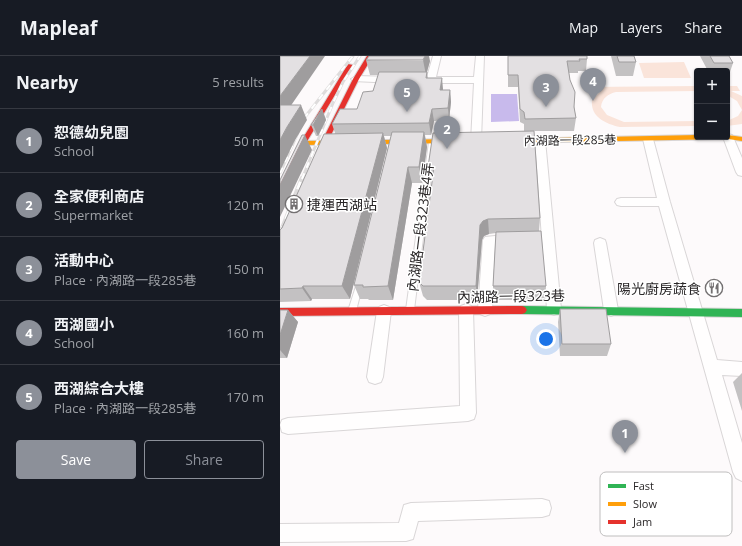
<!DOCTYPE html>
<html lang="en">
<head>
<meta charset="utf-8">
<style>
  :root { --surface:#171b24; --page:#242831; --text:#f1f3f6; --muted:#9ea1a6; --line:#363941; --accent:#8c9099 }
  body { margin:0; font-family:"Open Sans","Noto Sans TC",sans-serif; background:var(--page); color:var(--text) }
  .controls { position:absolute; right:12px; top:12px; display:grid; overflow:hidden; border-radius:4px; box-shadow:0 1px 3px #0004 }
  .controls button { width:36px; height:36px; display:grid; place-items:center; padding:0; border:0; border-bottom:1px solid var(--line); background:var(--surface); color:var(--text); font:20px sans-serif }
  .you { position:absolute; left:266px; top:283px; width:14px; height:14px; margin:-10px; border:3px solid #fff; border-radius:50%; background:#1a73e8; box-shadow:0 0 0 6px #1a73e833 }
  .badge { display:grid; place-items:center; width:26px; height:26px; border-radius:50%; background:var(--accent); color:#fff; font-size:13px; font-weight:700 }
  .pin { position:absolute; translate:-50% -33px; filter:drop-shadow(0 1px 2px #0008) }
  .pin::after { content:''; position:absolute; top:21px; width:14px; height:12px; background:inherit; clip-path:polygon(0 0,100% 0,50% 100%) }
  .list { margin:0; padding:0; list-style:none }
  h2 { display:flex; justify-content:space-between; align-items:center; height:52px; margin:0; padding:0 16px; font-size:17px }
  h2 small { font-size:13px; font-weight:400; color:var(--muted) }
  .list li { display:grid; grid-template-columns:26px 1fr auto; gap:12px; align-items:center; box-sizing:border-box; height:64px; padding:0 16px; border-top:1px solid var(--line) }
  .list b { display:block; font-size:15px; white-space:nowrap }
  .list p { margin:0; font-size:13px; white-space:nowrap; color:var(--muted) }
  .list em { font-size:13px; font-style:normal; color:var(--muted) }
  .actions { display:flex; gap:8px; padding:12px 16px }
  .actions a { flex:1; padding:9px 0; border:1px solid var(--accent); border-radius:4px; text-align:center; font-size:14px; color:var(--accent) }
  .actions .main { background:var(--accent); color:#fff }
  .map { position:relative; flex:none; width:462px; height:490px; overflow:hidden }
  header { display:flex; align-items:center; gap:24px; box-sizing:border-box; height:56px; padding:0 20px; background:var(--surface); border-bottom:1px solid var(--line) }
  header strong { font-size:19px }
  nav { display:flex; gap:22px; margin-inline-start:auto; font-size:14px }
  main { display:flex }
  aside { flex:1; background:var(--surface) }
  .map>svg:first-child { display:block }
  .green { fill:#fae4da }
  .water { fill:#c8baec }
  .lines { fill:none; stroke-linecap:round; stroke-linejoin:round }
  .lane-casing { stroke:#d9d6d7; stroke-width:2 }
  .street-casing { stroke:#d9d6d7; stroke-width:2 }
  .fast-casing { stroke:#d9d6d7; stroke-width:2 }
  .slow-casing { stroke:#d9d6d7; stroke-width:2 }
  .jam-casing { stroke:#d9d6d7; stroke-width:2 }
  .lane { fill:#fffefe; fill-rule:evenodd }
  .street { fill:#fffefe; fill-rule:evenodd }
  .fast { fill:#30b455; fill-rule:evenodd }
  .slow { fill:#ff9f0a; fill-rule:evenodd }
  .jam { fill:#e5322d; fill-rule:evenodd }
  .rail-far1-casing { stroke:#dedcdc; stroke-width:3 }
  .rail-casing { stroke:#dedcdc; stroke-width:4.5 }
  .rail-far1 { stroke:#fff; stroke-width:2; stroke-dasharray:6; stroke-linecap:butt }
  .rail { stroke:#fff; stroke-width:3; stroke-dasharray:8; stroke-linecap:butt }
  .wall { fill:#c3c1c2 }
  .shaded-wall { fill:#9f9d9e }
  .building { fill:#e3e0e2; stroke:#9f9d9e }
  .labels { text-anchor:middle; dominant-baseline:central; stroke-width:3; stroke-linejoin:round; paint-order:stroke }
  .far-street-label { font-size:12px; fill:#292627; stroke:#fff }
  .poi-label { font-size:14px; fill:#292627; stroke:#fff; text-anchor:start }
  .street-label { font-size:14px; fill:#292627; stroke:#fff }
  .key { fill:#fff; stroke:#bfbebe; stroke-width:1 }
  .key-label { font-size:11px; fill:#292627 }
</style>
</head>
<body>
<header>
<strong>Mapleaf</strong>
<nav><a>Map</a><a>Layers</a><a>Share</a></nav>
</header>
<main>
<aside>
<h2>Nearby<small>5 results</small></h2>
<ul class="list">
<li><span class="badge">1</span><div><b>恕德幼兒園</b><p>School</p></div><em>50 m</em></li>
<li><span class="badge">2</span><div><b>全家便利商店</b><p>Supermarket</p></div><em>120 m</em></li>
<li><span class="badge">3</span><div><b>活動中心</b><p>Place · 內湖路一段285巷</p></div><em>150 m</em></li>
<li><span class="badge">4</span><div><b>西湖國小</b><p>School</p></div><em>160 m</em></li>
<li><span class="badge">5</span><div><b>西湖綜合大樓</b><p>Place · 內湖路一段285巷</p></div><em>170 m</em></li>
</ul>
<div class="actions"><a class="main">Save</a><a>Share</a></div>
</aside>
<div class="map">
<svg width="462" height="490" viewBox="0 0 462 490">
  <rect width="100%" height="100%" fill="#fdfafb"/>
  <path class="green" d="M404,6l7,16h-47l-5,-15z
    M417,30v5l-81,1c-8,2 -14,6 -15,15l6,8 17,7 73,-1v5l-77,1c-14,-3 -30,-10 -28,-27l8,-8h-11l-1,-5z
    M447,30h10l3,5h-9l11,5v28l-15,2v-5l11,-5 4,-6 -5,-9 -10,-6z"/>
  <path class="water" d="M211,38h26l2,27 -28,1z"/>
  <g class="lines">
    <defs>
      <path id="lane" d="M152,84l3,2 -21,168 -1,2h-6l-1,-2 23,-168z
        M80,224l2,1 1,2 -7,28 -1,2 -3,1 -3,-1 -1,-2 9,-28 1,-2z"/>
      <path id="street" d="M153,0h8l-5,21h38l2,-21h8l-3,85 -1,2h-8l-1,-2 3,-58h-52l-5,-3 2,-2 8,-1z
        M76,20l40,1 5,3 -5,3 -43,-2 -2,-2z
        M447,78l5,1 1,2 9,21v18l-4,-1 -2,-3 -13,-35h4z
        M368,80l5,3 17,63 47,158 25,2v14l-20,-1 20,68v38l-6,-3 -3,-6 -74,-266h-38l-4,-1 -2,-3 2,-3 4,-1h36l-14,-59z
        M260,81l5,3 16,169 -2,4 -5,2 -5,-2 -2,-4 -12,-169z
        M234,178l4,2 2,3 -2,3 -23,3 -3,65 -2,4 -5,2 -5,-2 -2,-4 5,-70 2,-3z
        M320,182l5,2 1,3 12,67 -2,4 -5,2 -5,-2 -2,-4 -10,-67 1,-3z
        M186,248l5,2 2,4 3,103 -2,6 -6,2 -180,13 -6,-2 -2,-7 2,-5 6,-2 172,-12 -1,-96 2,-4z
        M104,249l5,2 2,4 -8,66 -2,5 -6,2 -6,-2 -2,-5 10,-66 2,-4z
        M262,443l7,2 2,7 -2,7 -7,2 -124,4 -5,18 -7,2 -126,1v-18l119,-1 5,-18 7,-2z"/>
      <path id="fast" d="M242,250l220,3v8l-220,-3 -3,-1 -2,-3 2,-3z"/>
      <path id="slow" d="M417,79v2h30l1,-2 14,2v4l-14,-2 -221,4 -3,-2 3,-2z
        M179,83h2v4l-158,2 -3,-2 3,-2z"/>
      <path id="jam" d="M87,0h6l-14,23 -38,76h-4l-1,-2 37,-74z
        M68,8l5,1 -47,78 -22,49 -4,3v-11l20,-41z
        M242,250l3,1 2,3 -2,3 -3,1 -242,2v-8z"/>
    </defs>
    <use href="#lane" class="lane-casing"/>
    <use href="#street" class="street-casing"/>
    <use href="#fast" class="fast-casing"/>
    <use href="#slow" class="slow-casing"/>
    <use href="#jam" class="jam-casing"/>
    <use href="#lane" class="lane"/>
    <use href="#street" class="street"/>
    <use href="#fast" class="fast"/>
    <use href="#slow" class="slow"/>
    <use href="#jam" class="jam"/>
    <defs>
      <path id="rail-far1" d="M0,117l25,-56 48,-61
        M22,123l31,-76 10,-21 17,-26"/>
      <path id="rail" d="M0,178l22,-56"/>
    </defs>
    <use href="#rail-far1" class="rail-far1-casing"/>
    <use href="#rail" class="rail-casing"/>
    <use href="#rail-far1" class="rail-far1"/>
    <use href="#rail" class="rail"/>
  </g>
  <path class="wall" d="M228,0l79,3 -1,12h-8v2h-9l7,45 -2,13h-40l6,87 -1,13 7,55 -1,14h-51l-1,-14 3,-53 -7,1 -5,2 -2,4 -5,60h-50l-4,-4 -4,-14 13,-99 -4,-16 96,-36v-7l-4,-2 -2,-35h-10z
    M331,0h23l2,6 -3,14h-17z
    M420,0h29l4,7 -4,12h-2v-4h-19z
    M86,4l64,1 -3,11 1,6 15,12h7l1,12 -2,18 -15,1 -3,14h-6l2,12 -5,36h-10l-19,117h-24l-1,-1h-8l-6,-14 37,-149h-7l3,12 -37,151h-38l-1,2 -31,1v-72l55,-97 -3,-9 25,-15 16,-18 5,-16h-8z
    M42,53l4,11 -8,16h-2l-5,-11z
    M280,253l51,35 -4,12h-47l-2,-34z
    M0,254h8l10,12 -11,36h-7z
    M462,317v38l-9,-29z"/>
  <path class="shaded-wall" d="M30,0h15l-44,64 -1,-2v-22z
    M145,0h4l1,5 -4,14 -3,-15z
    M162,22l1,11 -2,13 -1,-12z
    M170,34l1,12 -2,18 -1,-12z
    M21,49l6,15 -13,22 -14,29v-31l7,-13z
    M42,53l4,11 -8,16 -5,-11z
    M152,53l2,12 -3,14 -2,-12z
    M144,76l3,15 -5,36 -3,-16z
    M103,77l4,15 -37,151 -8,-13z
    M25,79l7,15 -32,67v-32z
    M128,111l4,16 -19,117 -5,-14z
    M208,163l1,15 -5,2 -2,4 -5,60 -1,-14 4,-61 3,-4z
    M23,230l9,13 -1,2 -9,-13z
    M8,254l10,12 -11,36 -7,-8v-15z"/>
  <path class="building" d="M0,0h30l-30,40z
    M89,0h56l-2,4h-57z
    M228,0h79v3h-8l1,2h-13l3,19 5,12 -1,15 2,11 -51,1 -1,-7 -4,-3 -2,-34h-10z
    M337,0h17l2,6h-17z
    M430,0h19l4,7h-19z
    M99,16h48l-1,6h16l-2,12h10l-2,18 -16,1 -3,14 -97,1 8,-15h17l6,-17 10,-1z
    M0,49h21l-14,22 -7,13z
    M42,53l-9,16h-2z
    M254,75l6,87 -52,1 -5,2 -3,4 -4,61h-53l-4,-4 15,-115h-6l5,-34z
    M112,76h32l-5,35h-11l-20,119 -25,1v-2h-9z
    M103,77l-41,153h-39l-1,2 -22,1v-59l2,-2 42,-94z
    M22,79h3l-25,50v-5z
    M261,175l5,55h-53l3,-54z
    M280,253h46l5,35h-49z
    M0,254h8l-8,25z"/>
  <defs>
    <symbol id="building-ring" viewBox="-11 -11 22 22"><circle r="9.5" fill="#fff" stroke="#737071" stroke-width="1.5"/><path d="M-4-6H4V6H1V3H-1V6H-4ZM-2.5-4.3h1.7v1.8h-1.7ZM.8-4.3h1.7v1.8H.8ZM-2.5-1h1.7V.8h-1.7ZM.8-1h1.7V.8H.8Z" fill="#737071"/></symbol>
    <symbol id="restaurant-ring" viewBox="-11 -11 22 22"><circle r="9.5" fill="#fff" stroke="#737071" stroke-width="1.5"/><path d="M-5-6h1v4h1v-4h1v4h1v-4h1v5L-1.5 .5V6h-2V.5L-5-1ZM5-6V6H3V1.5H1.5Q1.5-4 5-6Z" fill="#737071"/></symbol>
  </defs>
  <g fill-rule="evenodd">
    <use href="#building-ring" x="4" y="138" width="20" height="20"/>
    <use href="#restaurant-ring" x="424" y="222" width="20" height="20"/>
  </g>
  <g class="labels">
    <g class="far-street-label">
      <text transform="translate(290 84) rotate(-1)">內湖路一段285巷</text>
    </g>
    <g class="poi-label">
      <text x="27" y="148">捷運西湖站</text>
      <text x="421" y="232" text-anchor="end">陽光廚房蔬食</text>
    </g>
    <g class="street-label">
      <text transform="translate(140 171) rotate(-83)">內湖路一段323巷4弄</text>
      <text transform="translate(231 240) rotate(-1)">內湖路一段323巷</text>
    </g>
  </g>
  <rect x="320" y="416" width="132" height="64" rx="6" class="key"/>
  <rect x="328" y="428" width="18" height="4" fill="#30b455"/>
  <rect x="328" y="446" width="18" height="4" fill="#ff9f0a"/>
  <rect x="328" y="464" width="18" height="4" fill="#e5322d"/>
  <g class="key-label">
    <text x="353" y="434">Fast</text>
    <text x="353" y="452">Slow</text>
    <text x="353" y="470">Jam</text>
  </g>
</svg>
<div class="controls">
<button>+</button>
<button>−</button>
</div>
<div class="you"></div>
<div class="pin badge" style="left:345px;top:397px">1</div>
<div class="pin badge" style="left:167px;top:93px">2</div>
<div class="pin badge" style="left:266px;top:51px">3</div>
<div class="pin badge" style="left:313px;top:45px">4</div>
<div class="pin badge" style="left:127px;top:56px">5</div>
</div>
</main>
</body>
</html>
